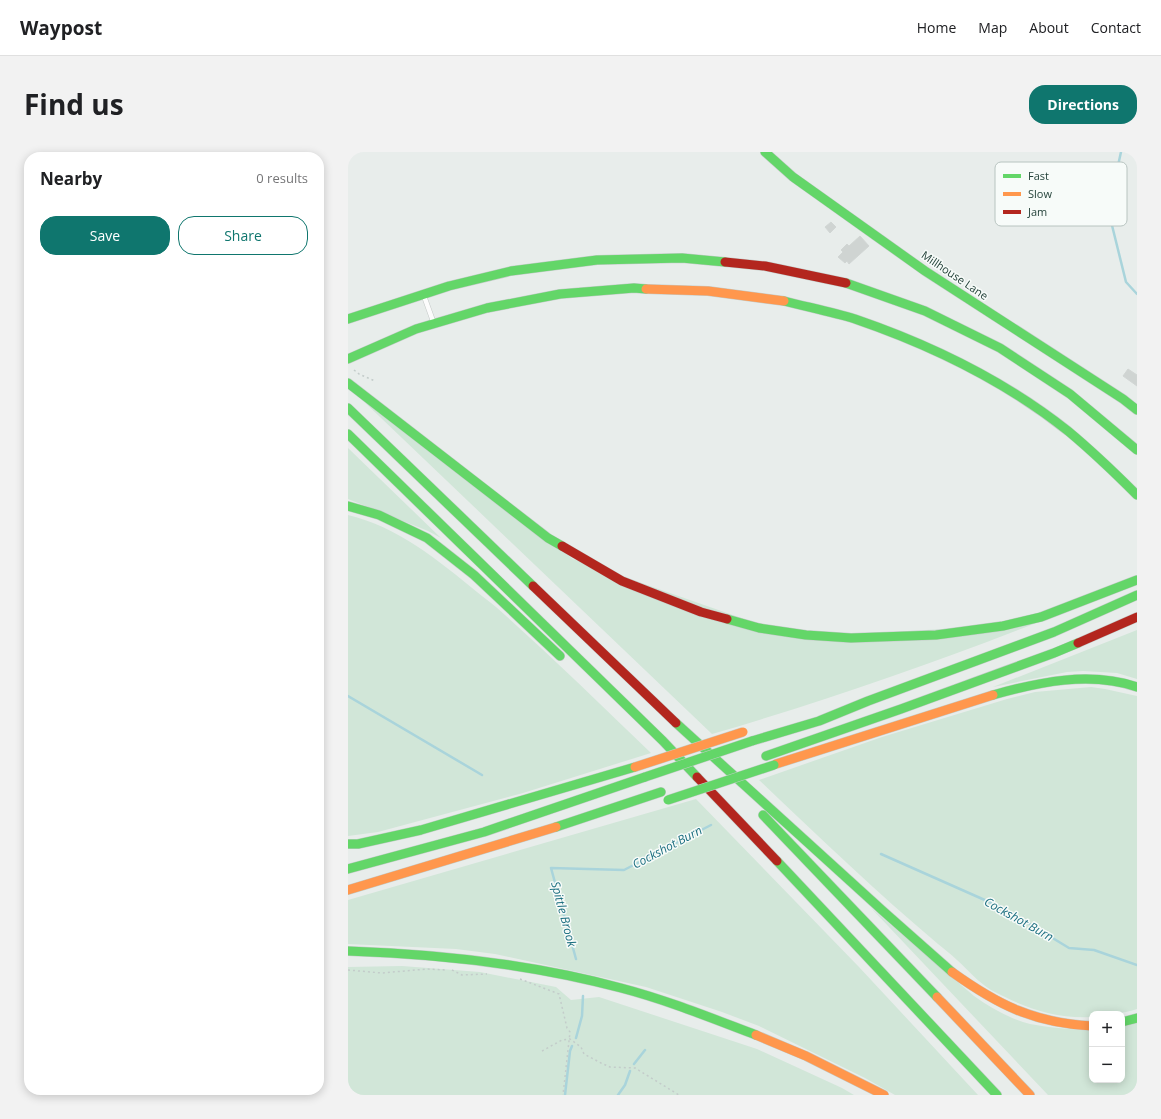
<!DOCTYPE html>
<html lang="en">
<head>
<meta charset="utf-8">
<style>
  :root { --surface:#fff; --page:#f2f2f2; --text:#202124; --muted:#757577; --line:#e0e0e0; --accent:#0f766e }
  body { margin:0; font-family:"Open Sans",sans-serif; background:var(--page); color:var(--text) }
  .controls { position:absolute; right:12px; bottom:12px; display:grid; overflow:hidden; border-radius:8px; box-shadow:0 2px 10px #0003 }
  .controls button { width:36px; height:36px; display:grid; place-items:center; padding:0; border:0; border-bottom:1px solid var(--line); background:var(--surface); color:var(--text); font:20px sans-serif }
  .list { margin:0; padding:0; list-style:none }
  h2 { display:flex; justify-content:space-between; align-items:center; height:52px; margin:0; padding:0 16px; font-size:17px }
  h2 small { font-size:13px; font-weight:400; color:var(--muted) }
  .actions { display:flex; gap:8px; padding:12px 16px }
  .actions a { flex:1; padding:9px 0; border:1px solid var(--accent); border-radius:16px; text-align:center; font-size:14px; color:var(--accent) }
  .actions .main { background:var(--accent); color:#fff }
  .map { position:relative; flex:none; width:789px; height:943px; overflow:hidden; border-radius:16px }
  header { display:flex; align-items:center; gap:24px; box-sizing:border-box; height:56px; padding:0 20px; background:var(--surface); border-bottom:1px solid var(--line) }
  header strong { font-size:19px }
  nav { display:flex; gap:22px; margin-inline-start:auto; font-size:14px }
  .intro { display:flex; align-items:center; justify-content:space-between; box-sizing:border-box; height:96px; padding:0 24px }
  h1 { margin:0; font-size:28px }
  .button { padding:10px 18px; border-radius:16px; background:var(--accent); color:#fff; font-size:14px; font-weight:700 }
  main { display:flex; gap:24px; padding:0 24px }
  aside { flex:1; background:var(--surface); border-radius:16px; box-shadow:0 2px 10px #0003 }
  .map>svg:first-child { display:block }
  .green { fill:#d1e6d8 }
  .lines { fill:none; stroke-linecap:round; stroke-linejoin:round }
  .stream { stroke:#a9d4db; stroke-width:2.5 }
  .building { fill:#cfd4d2; stroke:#d1d6d4 }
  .lane-casing { stroke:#c5cac8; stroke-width:5.5 }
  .fast-casing { stroke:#c3cbc8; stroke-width:10 }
  .slow-casing { stroke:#c3cbc8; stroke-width:10 }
  .jam-casing { stroke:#c3cbc8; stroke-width:10 }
  .path { stroke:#c3ccca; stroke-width:1.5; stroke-dasharray:2 3; stroke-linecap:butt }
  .lane { stroke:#fcfcfc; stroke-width:4.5 }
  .fast { stroke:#63d668; stroke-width:9 }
  .slow { stroke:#ff974d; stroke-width:9 }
  .jam { stroke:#b3261e; stroke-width:9 }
  .fast-bridge-casing { stroke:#c3ccc9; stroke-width:10; stroke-linecap:butt }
  .slow-bridge-casing { stroke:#c3ccc9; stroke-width:10; stroke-linecap:butt }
  .fast-bridge { stroke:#63d668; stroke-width:9 }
  .slow-bridge { stroke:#ff974d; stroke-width:9 }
  .labels { text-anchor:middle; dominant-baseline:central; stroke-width:3; stroke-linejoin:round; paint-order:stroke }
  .street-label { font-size:11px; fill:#24423a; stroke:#f7fbf9 }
  .water-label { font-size:12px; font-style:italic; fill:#1c6f80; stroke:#f7fbf9 }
  .key { fill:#f7fbf9; stroke:#b8c4c0; stroke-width:1 }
  .key-label { font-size:11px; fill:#24423a }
</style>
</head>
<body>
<header>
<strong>Waypost</strong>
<nav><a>Home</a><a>Map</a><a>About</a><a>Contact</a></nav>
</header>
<div class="intro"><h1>Find us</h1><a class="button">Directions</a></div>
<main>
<aside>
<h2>Nearby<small>0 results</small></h2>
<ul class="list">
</ul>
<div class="actions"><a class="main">Save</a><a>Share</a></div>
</aside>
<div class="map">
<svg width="789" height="943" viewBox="0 0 789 943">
  <rect width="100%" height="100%" fill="#e8edeb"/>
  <path class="green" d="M10,244l215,163 225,79 238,-15c-107,42 -214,79 -324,111z
    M0,296l93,90 -13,-7 -80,-32z
    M0,363c50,12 90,45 129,77 6,5 13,10 19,15 53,47 104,97 155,146l-128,40 -145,39 -30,4z
    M789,478v49l-20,-6 -34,-2 -16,1 -74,15z
    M743,535l14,2 32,7v313c-15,5 -29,5 -45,5v3c-38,2 -69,-10 -101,-27 -13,-8 -23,-20 -34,-30 -6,-6 -13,-11 -19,-16 -62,-52 -120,-108 -179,-164l123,-43 125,-38 28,-7z
    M348,647l163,168 119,128h-83l-30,-17 -106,-52 -37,-14 -76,-25 -151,-33 -39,-5 -108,-5v-44z
    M523,756l103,88c17,12 36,23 56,28 20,4 42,5 62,7v49h30v-53l15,-4v72h-89z
    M54,814l78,6 76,15 15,13 28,-3 158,52 85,39 12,7h-506v-128z"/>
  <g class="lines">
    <path class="stream" d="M773,0l-4,18 -13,23 22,89 11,12
      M0,544l134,79
      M533,702l124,55 64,39 25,2 43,15
      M228,807l-25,-91 73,2 87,-45
      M228,886l6,-22 1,-20
      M286,912l11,-14
      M217,943l5,-44 2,-5
      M270,943l7,-10 5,-14"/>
  </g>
  <path class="building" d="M483,70l5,5 -6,6 -5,-6z
    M512,84l9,10 -20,18 -2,-3 -2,2 -7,-6 5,-5 -2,-2 6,-6 2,2z
    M780,217l9,6v11l-14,-10z"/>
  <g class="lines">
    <defs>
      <path id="lane" d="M76,144l9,25"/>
      <path id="fast" d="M417,0l28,25 132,94 198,128 14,11
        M498,131l79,28 75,37 70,46 67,56
        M436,149c23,6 48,11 71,18 76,26 150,62 213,112 24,20 47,42 69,64
        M0,167l101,-33 62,-15 86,-11 85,-2 43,4
        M0,207l68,-30 71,-21 73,-14 74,-6 12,1
        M0,231l200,155 14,8
        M0,256l185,178
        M0,282l315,307 34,36
        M0,354l31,9 48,23 47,37 86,81
        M379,467l32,9 47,7 45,3 85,-3 67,-9 38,-9 96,-37
        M645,543c46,-13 97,-24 144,-8
        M328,571l207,188 69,61
        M404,589l67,-20 49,-20 186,-69 83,-37
        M418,604l135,-47 153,-56 24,-10
        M415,663l174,182
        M208,675l105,-35
        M0,692h10l63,-14 214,-63
        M429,709l220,234
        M0,717l136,-37 161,-55
        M0,799c92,3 184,13 273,37 46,12 90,30 135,47
        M774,870l15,-4"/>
      <path id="slow" d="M298,137l62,2 76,10
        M428,612l217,-69
        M0,738l208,-63
        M604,820c46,33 82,51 140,54
        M589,845l93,98
        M408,883l50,21 78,39"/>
      <path id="jam" d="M377,110l40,4 81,17
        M214,394l60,35 79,31 26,7
        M185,434l143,137
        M730,491l59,-26
        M349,625l80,84"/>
    </defs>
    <use href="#lane" class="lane-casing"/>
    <use href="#fast" class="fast-casing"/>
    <use href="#slow" class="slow-casing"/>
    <use href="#jam" class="jam-casing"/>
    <path class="path" d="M6,218l5,4 16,7
      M0,818l34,3 45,-4 19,1
      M104,818l10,5 25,-1
      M172,827l39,15 8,34 3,4 -7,63
      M194,899l20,-11 8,-1 11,8 3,7 17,9 9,4 25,1 44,27"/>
    <use href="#lane" class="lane"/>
    <use href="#fast" class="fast"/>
    <use href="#slow" class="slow"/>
    <use href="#jam" class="jam"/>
    <defs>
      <path id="fast-bridge" d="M297,625l107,-36
        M320,648l106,-35"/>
      <path id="slow-bridge" d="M287,615l108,-35"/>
    </defs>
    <use href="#fast-bridge" class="fast-bridge-casing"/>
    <use href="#slow-bridge" class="slow-bridge-casing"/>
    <use href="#fast-bridge" class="fast-bridge"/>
    <use href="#slow-bridge" class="slow-bridge"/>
  </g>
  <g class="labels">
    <g class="street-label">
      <text transform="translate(607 123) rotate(34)">Millhouse Lane</text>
    </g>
    <g class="water-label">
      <text transform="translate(319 695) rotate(-28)">Cockshot Burn</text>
      <text transform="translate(216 762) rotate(75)">Spittle Brook</text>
      <text transform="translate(671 767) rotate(29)">Cockshot Burn</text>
    </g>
  </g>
  <rect x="647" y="10" width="132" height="64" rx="6" class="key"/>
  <rect x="655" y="22" width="18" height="4" fill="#63d668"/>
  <rect x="655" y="40" width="18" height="4" fill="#ff974d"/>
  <rect x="655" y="58" width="18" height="4" fill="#b3261e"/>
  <g class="key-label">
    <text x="680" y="28">Fast</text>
    <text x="680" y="46">Slow</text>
    <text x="680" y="64">Jam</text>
  </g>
</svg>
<div class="controls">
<button>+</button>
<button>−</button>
</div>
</div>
</main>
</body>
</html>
